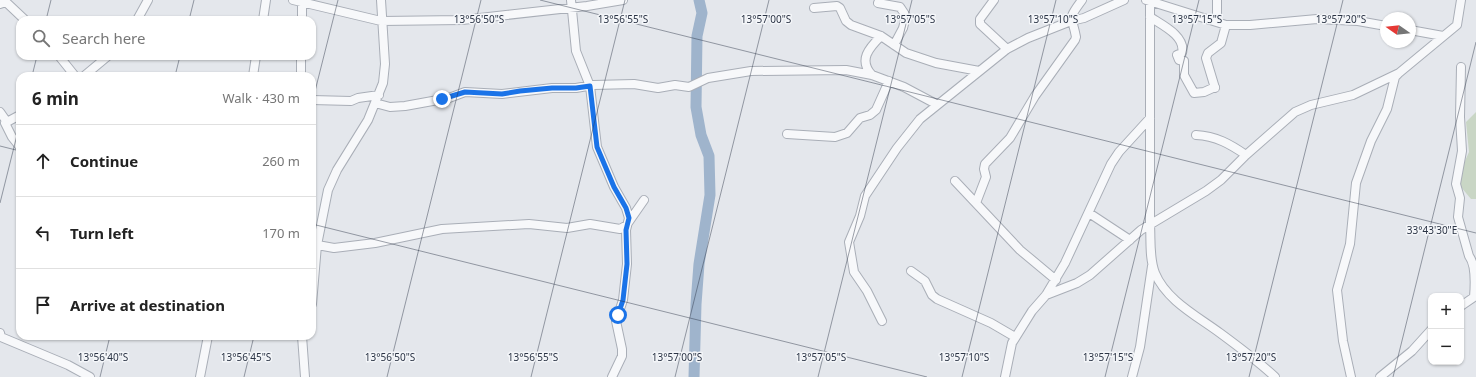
<!DOCTYPE html>
<html lang="en">
<head>
<meta charset="utf-8">
<style>
  :root { --surface:#fff; --page:#f2f2f2; --text:#222; --muted:#767676; --line:#e0e0e0 }
  body { margin:0; font-family:"Noto Sans",sans-serif; background:var(--page); color:var(--text) }
  .controls { position:absolute; right:12px; bottom:12px; display:grid; overflow:hidden; border-radius:8px; box-shadow:0 1px 3px #0004 }
  .controls button { width:36px; height:36px; display:grid; place-items:center; padding:0; border:0; border-bottom:1px solid var(--line); background:var(--surface); color:var(--text); font:20px sans-serif }
  .compass { position:absolute; left:1380px; top:12px; width:36px; height:36px; border-radius:50%; background:var(--surface); box-shadow:0 1px 3px #0004; rotate:284deg }
  .stop { position:absolute; width:12px; height:12px; margin:-9px; border:3px solid #1a73e8; border-radius:50%; background:#fff }
  .stop.end { background:#1a73e8; border-color:#fff; box-shadow:0 1px 4px #0008 }
  .list { margin:0; padding:0; list-style:none }
  h2 { display:flex; justify-content:space-between; align-items:center; height:52px; margin:0; padding:0 16px; font-size:17px }
  h2 small { font-size:13px; font-weight:400; color:var(--muted) }
  .list li { display:grid; grid-template-columns:26px 1fr auto; gap:12px; align-items:center; box-sizing:border-box; height:72px; padding:0 16px; border-top:1px solid var(--line) }
  .list b { display:block; font-size:15px; white-space:nowrap }
  .list em { font-size:13px; font-style:normal; color:var(--muted) }
  .icon { flex:none; width:22px; height:22px; fill:none; stroke:currentColor; stroke-width:2; stroke-linecap:round; stroke-linejoin:round }
  .map { position:relative; flex:none; width:1476px; height:377px; overflow:hidden }
  .search { position:absolute; background:var(--surface); box-shadow:0 1px 3px #0004; left:16px; top:16px; width:300px; height:44px; display:flex; align-items:center; gap:10px; box-sizing:border-box; padding:0 14px; border-radius:12px; color:var(--muted); font-size:15px }
  .panel { position:absolute; background:var(--surface); box-shadow:0 1px 3px #0004; left:16px; top:72px; width:300px; height:268px; border-radius:12px }
  .map>svg:first-child { display:block }
  .green { fill:#c9d6c5 }
  .lines { fill:none; stroke-linecap:round; stroke-linejoin:round }
  .river { stroke:#9fb4cc; stroke-width:11 }
  .minor-casing { stroke:#a9aeb7; stroke-width:10 }
  .minor { stroke:#f7f8fa; stroke-width:8 }
  .route { stroke:#1a73e8; stroke-width:5 }
  .ticks { fill:none; stroke:#2b3445; stroke-width:1; stroke-opacity:0.45 }
  .ticks-label { font-size:10px; text-anchor:middle; fill:#2b3445; stroke:#f4f6f9; stroke-width:3; stroke-linejoin:round; paint-order:stroke }
</style>
</head>
<body>
<div class="map">
<svg width="1476" height="377" viewBox="0 0 1476 377">
  <rect width="100%" height="100%" fill="#e4e7ec"/>
  <path class="green" d="M1476,112v87h-5l-15,-18 13,-29 -3,-30z"/>
  <g class="lines">
    <path class="river" d="M694,377l2,-73 3,-40 11,-69 -1,-39 -8,-21 -5,-28 1,-71 5,-23 -3,-13"/>
    <defs>
      <path id="minor" d="M293,0l88,21 81,-1 125,-14 36,-6
        M571,0l5,51 14,35 7,61 17,40 12,21 3,10 -3,12 1,34 -4,36 -7,21 6,28v7l-10,21
        M994,0l-14,19v5l27,25
        M1146,0l80,25h24l67,-6 41,2 28,5
        M1150,0v225c1,15 -1,33 5,48 11,27 42,43 65,60 19,14 38,28 55,44
        M878,3l22,4 6,9 -3,12 -9,17
        M0,4l6,-2 19,18
        M814,8l23,-2 3,2 6,13 5,4 30,11 25,17 30,10 43,8
        M1150,17c12,8 36,19 32,36l-5,2 2,5 5,1v14l10,18 10,-1 11,-5
        M137,20l11,-20
        M263,20l3,-20
        M302,20v-18
        M1217,22v-22
        M1410,30l33,6
        M59,56l16,20
        M301,73v-17
        M872,75c-14,-15 -3,-27 9,-39
        M84,76l24,-20
        M253,76l3,-20
        M1215,88l-9,-30 2,-5 13,-10 5,-18
        M312,100l39,1 7,-3 21,-3
        M375,103l15,4 15,-1 44,-8 16,-6 37,2 50,-6h24l17,-3 41,-1 24,4 17,-3 14,2 19,-9 43,-7 95,-1 26,5 32,12 32,17
        M0,112l7,10
        M20,115l-15,8 7,14 8,10
        M787,134l48,3 12,-4 13,-15 10,-3 6,-5 13,-29
        M1196,135c20,1 34,9 50,20
        M955,181l65,69 36,30
        M976,203l10,-26 -2,-8 1,-5 25,-26 25,-42 40,-56 1,-3c-4,-22 -9,-17 6,-37
        M1089,213l41,27
        M628,223l16,-23
        M312,244l22,4 41,-5 67,-14 87,-5 38,4 23,-4 30,5 7,-4
        M911,271l14,10 7,14 5,4 54,24 24,14
        M1046,295l31,-12 13,-8 51,-45 65,-39 15,-11 25,-25 49,-43 16,-7 42,-10 46,-22 58,-48 4,-25
        M312,304l5,-59 11,-55 9,-20 31,-50 15,-37 2,-19 -4,-64
        M1461,306l13,-9c1,-12 2,-32 -5,-41l-11,-39 2,-19 -4,-14 6,-33 -2,-34 1,-50
        M882,321l-15,-30 -13,-19 -5,-30 11,-26 5,-20 32,-48 23,-29 87,-70 21,-11 43,-17 13,-3 40,-18
        M0,333l1,4 67,28 22,12
        M302,336l3,41
        M200,377l8,-41
        M1005,377l7,-34 20,-32 14,-16 19,-32 46,-99 8,-12 31,-34
        M1132,377l8,-30 12,-81
        M1351,377l-8,-36 -6,-51 13,-46 6,-61 15,-42 16,-32 8,-32 3,-3
        M1380,377l32,-26 19,-21"/>
    </defs>
    <use href="#minor" class="minor-casing"/>
    <use href="#minor" class="minor"/>
  </g>
  <g class="lines">
    <path class="route" d="M442,99l23,-7 37,2 18,-3 32,-3h24l14,-2 7,61 17,40 12,21 3,10 -3,12 1,34 -4,36 -5,15"/>
  </g>
  <path class="ticks" d="M540,0l936,233M46,20l5,-20M189,20l5,-20M32,76l5,-20M175,76l5,-20M312,103l26,-103M0,146l20,5M0,203l20,-80M312,224l615,153M100,377l10,-41M244,377l10,-41M387,377l94,-377M531,377l94,-377M675,377l94,-377M818,377l94,-377M962,377l94,-377M1105,377l94,-377M1249,377l94,-377M1393,377l83,-335"/>
  <g class="ticks-label">
    <text x="479" y="23">13°56'50"S</text>
    <text x="623" y="23">13°56'55"S</text>
    <text x="766" y="23">13°57'00"S</text>
    <text x="910" y="23">13°57'05"S</text>
    <text x="1053" y="23">13°57'10"S</text>
    <text x="1197" y="23">13°57'15"S</text>
    <text x="1341" y="23">13°57'20"S</text>
    <text x="1432" y="234">33°43'30"E</text>
    <text x="103" y="361">13°56'40"S</text>
    <text x="246" y="361">13°56'45"S</text>
    <text x="390" y="361">13°56'50"S</text>
    <text x="533" y="361">13°56'55"S</text>
    <text x="677" y="361">13°57'00"S</text>
    <text x="821" y="361">13°57'05"S</text>
    <text x="964" y="361">13°57'10"S</text>
    <text x="1108" y="361">13°57'15"S</text>
    <text x="1251" y="361">13°57'20"S</text>
  </g>
</svg>
<div class="controls">
<button>+</button>
<button>−</button>
</div>
<svg class="compass" viewBox="-18 -18 36 36"><path d="M0-13l5 13h-10z" fill="#e53935"/><path d="M0 13l5-13h-10z" fill="#767676"/></svg>
<div class="stop" style="left:618px;top:315px"></div>
<div class="stop end" style="left:442px;top:99px"></div>
<div class="search"><svg class="icon" aria-label="search" viewBox="0 0 24 24"><circle cx="10" cy="10" r="6"/><path d="M15 15l6 6"/></svg>Search here</div>
<section class="panel">
<h2>6 min<small>Walk · 430 m</small></h2>
<ul class="list">
<li><svg class="icon" aria-label="ahead" viewBox="0 0 24 24"><path d="M12 20V5M6 11l6-6 6 6"/></svg><div><b>Continue</b></div><em>260 m</em></li>
<li><svg class="icon" aria-label="left" viewBox="0 0 24 24"><path d="M17 20v-9H6M10 6l-5 5 5 5"/></svg><div><b>Turn left</b></div><em>170 m</em></li>
<li><svg class="icon" aria-label="arrive" viewBox="0 0 24 24"><path d="M6 21V4h12l-3 4 3 4H6"/></svg><div><b>Arrive at destination</b></div></li>
</ul>
</section>
</div>
</body>
</html>
